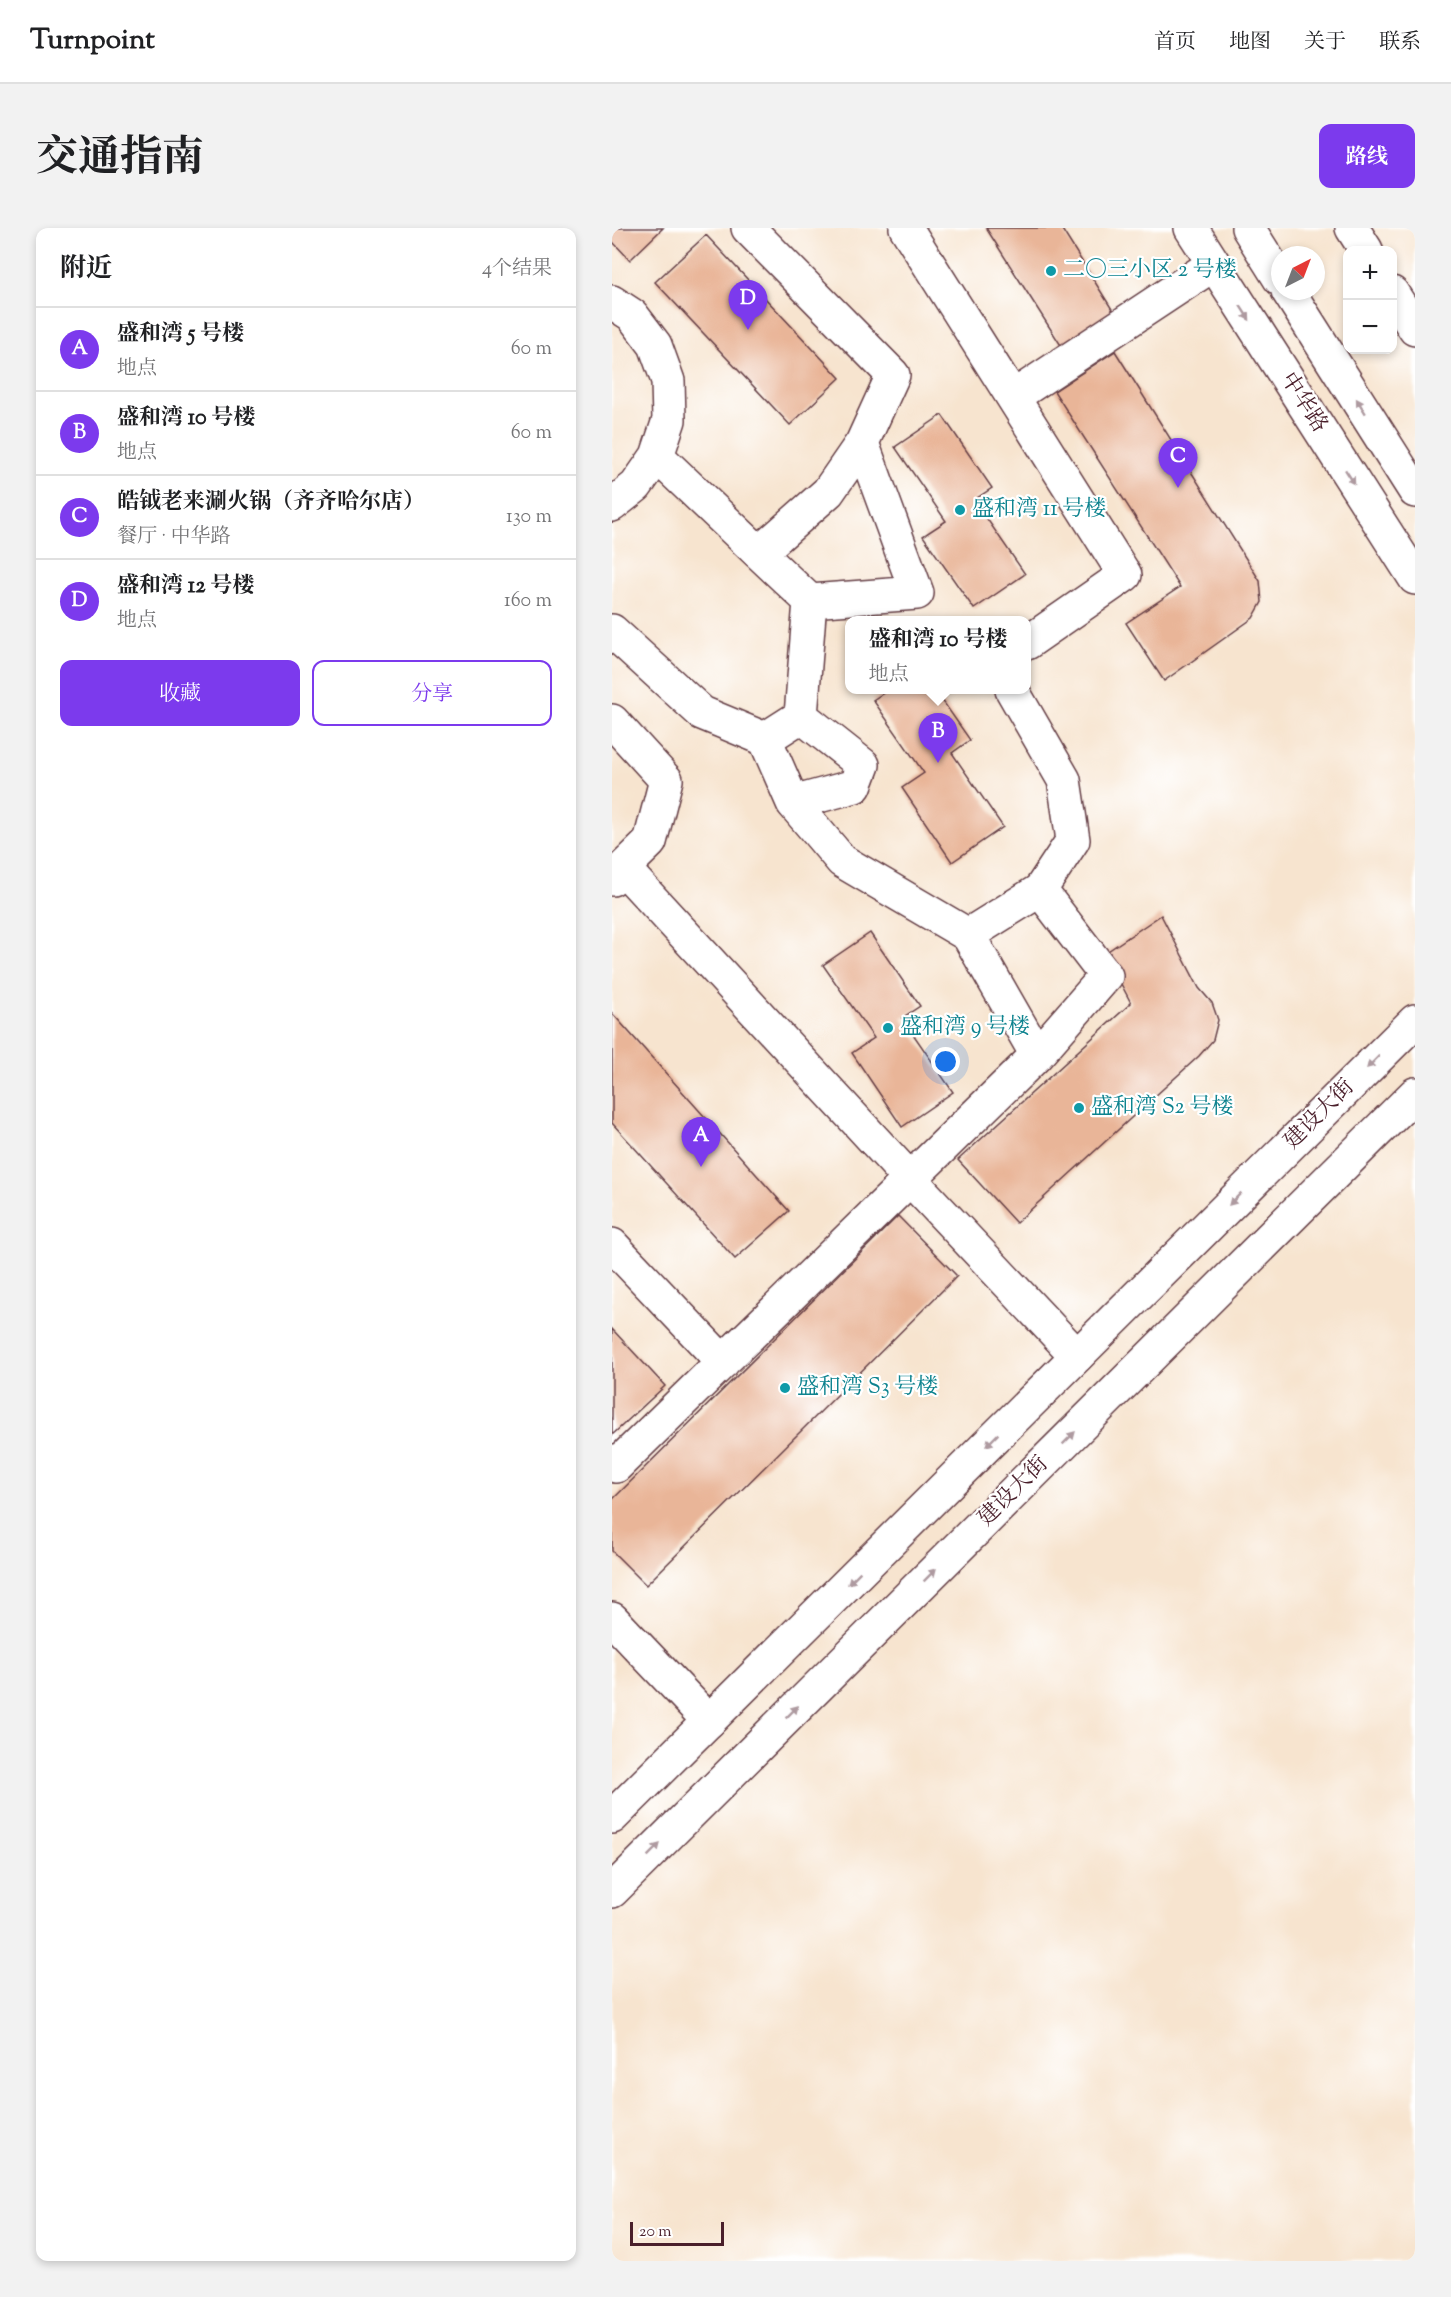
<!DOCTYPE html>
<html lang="zh">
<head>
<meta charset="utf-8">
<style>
  :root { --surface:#fff; --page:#f2f2f2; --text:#202124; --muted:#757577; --line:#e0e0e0; --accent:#7c3aed }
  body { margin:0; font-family:"Sorts Mill Goudy","Noto Serif SC",serif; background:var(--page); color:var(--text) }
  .controls { position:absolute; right:18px; top:18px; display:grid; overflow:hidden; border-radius:12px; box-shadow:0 3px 9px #0003 }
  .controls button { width:54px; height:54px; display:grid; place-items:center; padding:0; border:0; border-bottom:2px solid var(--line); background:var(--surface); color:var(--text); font:30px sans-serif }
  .compass { position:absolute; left:659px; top:18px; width:54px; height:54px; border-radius:50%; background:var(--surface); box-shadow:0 3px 9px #0003; rotate:42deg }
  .scale { position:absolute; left:18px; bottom:15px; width:94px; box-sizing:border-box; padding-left:6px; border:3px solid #4a1f2b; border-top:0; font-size:16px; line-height:21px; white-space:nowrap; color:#4a1f2b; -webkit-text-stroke:4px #fff; paint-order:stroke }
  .you { position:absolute; left:334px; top:834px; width:21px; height:21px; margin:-15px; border:4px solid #fff; border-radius:50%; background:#1a73e8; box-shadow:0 0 0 9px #1a73e833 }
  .badge { display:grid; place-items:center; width:39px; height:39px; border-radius:50%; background:var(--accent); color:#fff; font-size:20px; font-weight:700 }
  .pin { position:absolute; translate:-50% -50px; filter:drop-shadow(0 2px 3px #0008) }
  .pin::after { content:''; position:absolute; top:32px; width:21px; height:18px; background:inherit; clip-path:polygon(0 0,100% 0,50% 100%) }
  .popup { position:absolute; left:233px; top:388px; width:186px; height:78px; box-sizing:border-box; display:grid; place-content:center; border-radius:12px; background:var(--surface); filter:drop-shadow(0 2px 4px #0005); font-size:20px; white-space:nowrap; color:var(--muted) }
  .popup b { font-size:22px; color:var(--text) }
  .popup::after { content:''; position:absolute; left:50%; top:100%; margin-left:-12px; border:12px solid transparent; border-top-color:var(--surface) }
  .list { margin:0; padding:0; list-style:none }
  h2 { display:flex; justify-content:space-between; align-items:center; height:78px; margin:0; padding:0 24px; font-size:26px }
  h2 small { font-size:20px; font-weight:400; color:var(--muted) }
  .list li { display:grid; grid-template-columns:39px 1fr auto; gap:18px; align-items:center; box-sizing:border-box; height:84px; padding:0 24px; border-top:2px solid var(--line) }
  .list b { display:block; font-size:22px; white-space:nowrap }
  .list p { margin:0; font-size:20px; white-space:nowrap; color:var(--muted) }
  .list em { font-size:20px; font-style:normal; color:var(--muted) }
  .actions { display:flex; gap:12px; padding:18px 24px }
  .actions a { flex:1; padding:14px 0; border:2px solid var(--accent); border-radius:12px; text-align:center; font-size:21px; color:var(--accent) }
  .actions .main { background:var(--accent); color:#fff }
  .map { position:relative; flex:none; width:803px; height:2033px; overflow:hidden; border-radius:12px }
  header { display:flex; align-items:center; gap:36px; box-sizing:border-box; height:84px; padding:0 30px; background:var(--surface); border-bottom:2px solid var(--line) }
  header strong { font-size:28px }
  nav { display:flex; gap:33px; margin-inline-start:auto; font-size:21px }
  .intro { display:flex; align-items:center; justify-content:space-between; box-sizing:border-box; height:144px; padding:0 36px }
  h1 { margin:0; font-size:42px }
  .button { padding:15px 27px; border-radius:12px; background:var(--accent); color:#fff; font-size:21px; font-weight:700 }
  main { display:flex; gap:36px; padding:0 36px }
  aside { flex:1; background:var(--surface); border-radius:12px; box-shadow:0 3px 9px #0003 }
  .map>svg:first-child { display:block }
  .building { fill:#e9b598 }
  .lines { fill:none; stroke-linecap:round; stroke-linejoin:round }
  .minor-casing { stroke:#643d44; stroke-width:36 }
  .major-casing { stroke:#643d44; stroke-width:36 }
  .minor { stroke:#fff; stroke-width:33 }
  .major { stroke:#fff; stroke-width:33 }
  .oneway { fill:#ae9aa0 }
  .culture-dot { fill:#0f9aa8; stroke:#fff; stroke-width:2 }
  .labels { text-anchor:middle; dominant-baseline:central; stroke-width:4.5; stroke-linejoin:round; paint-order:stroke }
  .culture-label { font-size:22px; fill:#0d838f; stroke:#fff; text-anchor:start }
  .street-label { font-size:22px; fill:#4a1f2b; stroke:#fff }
</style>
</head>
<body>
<header>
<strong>Turnpoint</strong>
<nav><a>首页</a><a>地图</a><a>关于</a><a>联系</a></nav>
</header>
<div class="intro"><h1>交通指南</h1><a class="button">路线</a></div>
<main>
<aside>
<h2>附近<small>4个结果</small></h2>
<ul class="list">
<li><span class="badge">A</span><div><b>盛和湾 5 号楼</b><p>地点</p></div><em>60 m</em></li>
<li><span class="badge">B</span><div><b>盛和湾 10 号楼</b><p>地点</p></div><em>60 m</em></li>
<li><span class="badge">C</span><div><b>皓钺老来涮火锅（齐齐哈尔店）</b><p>餐厅 · 中华路</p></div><em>130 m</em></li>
<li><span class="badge">D</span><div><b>盛和湾 12 号楼</b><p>地点</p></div><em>160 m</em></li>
</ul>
<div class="actions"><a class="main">收藏</a><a>分享</a></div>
</aside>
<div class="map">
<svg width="803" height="2033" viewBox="0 0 803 2033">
  <rect width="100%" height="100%" fill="#fff"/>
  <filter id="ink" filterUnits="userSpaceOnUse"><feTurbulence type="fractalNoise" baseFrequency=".0167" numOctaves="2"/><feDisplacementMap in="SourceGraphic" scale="12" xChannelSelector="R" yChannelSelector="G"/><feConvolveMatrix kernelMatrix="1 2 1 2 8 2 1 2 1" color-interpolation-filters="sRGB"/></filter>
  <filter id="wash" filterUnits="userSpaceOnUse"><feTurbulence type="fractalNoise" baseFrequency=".008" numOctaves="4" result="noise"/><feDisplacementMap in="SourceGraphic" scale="24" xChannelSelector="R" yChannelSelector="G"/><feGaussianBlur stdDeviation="1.35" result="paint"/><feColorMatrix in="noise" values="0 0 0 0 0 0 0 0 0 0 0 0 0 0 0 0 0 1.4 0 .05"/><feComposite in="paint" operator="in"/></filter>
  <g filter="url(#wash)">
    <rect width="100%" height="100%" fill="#f7e4cf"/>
    <g id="blocks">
      <path class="building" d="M0,0h51l-33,32 -18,-19z
        M374,0h75l54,86 -53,33z
        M94,7l134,143 -50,47 -135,-143z
        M503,123l145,230 2,21 -9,16 -89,63 -38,-58 54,-36 -126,-196z
        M330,187l50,73 -18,12 51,74 -51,35 -51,-73 23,-15 -51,-74z
        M276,462h47l35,50 -18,13 51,74 -51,35 -50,-74 22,-15 -51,-73z
        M549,687l38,73 13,15 6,17 -5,20 -14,16 -183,167 -58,-63 173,-157 -26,-50z
        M258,705l50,73 -18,12 51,74 -51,35 -50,-74 22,-15 -51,-73z
        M0,785l177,198 -54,48 -123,-136z
        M286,988l59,60 -311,309 -34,-34v-51z
        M0,1101l53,57 -53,49z"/>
    </g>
  </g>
  <g filter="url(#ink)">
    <use href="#blocks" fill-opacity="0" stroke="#643d44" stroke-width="1.5"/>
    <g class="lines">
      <defs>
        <path id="minor" d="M294,0l219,347 -98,68
          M740,0l14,22
          M780,65l23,36
          M0,74l20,13 23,30 13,36 1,39 -12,36 -21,30 -24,19
          M401,169l201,-133
          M45,228l102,97 69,-61 34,-49 31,-68 -145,-147
          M147,325l51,48 107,-8 -55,-150
          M0,403l90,82 63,26
          M400,462l52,90 9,60 -33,50 -72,45 69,120
          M189,488l-36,23 28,64 62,-17 8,-21 -62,-49 9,-115
          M0,493l54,59 -16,62 -38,37
          M181,575l49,58 126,74
          M428,662l66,86 -69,79 -127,124 167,177
          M0,1017l111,117
          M0,1233l4,5 294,-287 -287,-311
          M0,1391l97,102"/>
        <path id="major" d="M579,0l224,350
          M636,0l32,51
          M676,63l127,200
          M0,1589l803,-796
          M0,1663l803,-797"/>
      </defs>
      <use href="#minor" class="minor-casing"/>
      <use href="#major" class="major-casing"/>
      <use href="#minor" class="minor"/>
      <use href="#major" class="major"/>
    </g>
    <defs><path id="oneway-solid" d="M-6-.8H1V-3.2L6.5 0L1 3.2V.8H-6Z" transform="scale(1.5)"/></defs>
    <g class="oneway">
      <use href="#oneway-solid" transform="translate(633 85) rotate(57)"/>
      <use href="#oneway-solid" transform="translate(749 178) rotate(-122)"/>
      <use href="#oneway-solid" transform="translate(738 249) rotate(57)"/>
      <use href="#oneway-solid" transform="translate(761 834) rotate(135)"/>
      <use href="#oneway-solid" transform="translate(623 971) rotate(135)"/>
      <use href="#oneway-solid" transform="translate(457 1210) rotate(-45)"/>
      <use href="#oneway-solid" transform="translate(380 1212) rotate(135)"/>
      <use href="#oneway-solid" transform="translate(318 1347) rotate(-45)"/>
      <use href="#oneway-solid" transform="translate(242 1350) rotate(135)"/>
      <use href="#oneway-solid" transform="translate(180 1484) rotate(-45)"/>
      <use href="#oneway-solid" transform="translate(42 1622) rotate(-45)"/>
    </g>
  </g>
  <g class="culture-dot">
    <circle cx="439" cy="43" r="6"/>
    <circle cx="348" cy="282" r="6"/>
    <circle cx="276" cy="800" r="6"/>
    <circle cx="467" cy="880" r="6"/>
    <circle cx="173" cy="1160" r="6"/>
  </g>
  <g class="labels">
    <g class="culture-label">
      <text x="451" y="43">二〇三小区 2 号楼</text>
      <text x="360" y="282">盛和湾 11 号楼</text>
      <text x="288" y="800">盛和湾 9 号楼</text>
      <text x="479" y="880">盛和湾 S2 号楼</text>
      <text x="185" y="1160">盛和湾 S3 号楼</text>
    </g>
    <g class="street-label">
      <text transform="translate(691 175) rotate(57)">中华路</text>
      <text transform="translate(708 887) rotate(-45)">建设大街</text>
      <text transform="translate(402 1264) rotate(-45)">建设大街</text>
    </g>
  </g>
</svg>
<div class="controls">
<button>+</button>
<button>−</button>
</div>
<svg class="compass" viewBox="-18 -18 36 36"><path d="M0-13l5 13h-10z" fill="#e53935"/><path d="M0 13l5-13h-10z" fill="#757577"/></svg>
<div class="scale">20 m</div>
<div class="you"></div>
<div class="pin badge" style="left:89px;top:939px">A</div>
<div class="pin badge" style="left:326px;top:535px">B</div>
<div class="popup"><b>盛和湾 10 号楼</b>地点</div>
<div class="pin badge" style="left:566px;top:260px">C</div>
<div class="pin badge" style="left:136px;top:102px">D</div>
</div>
</main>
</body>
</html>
